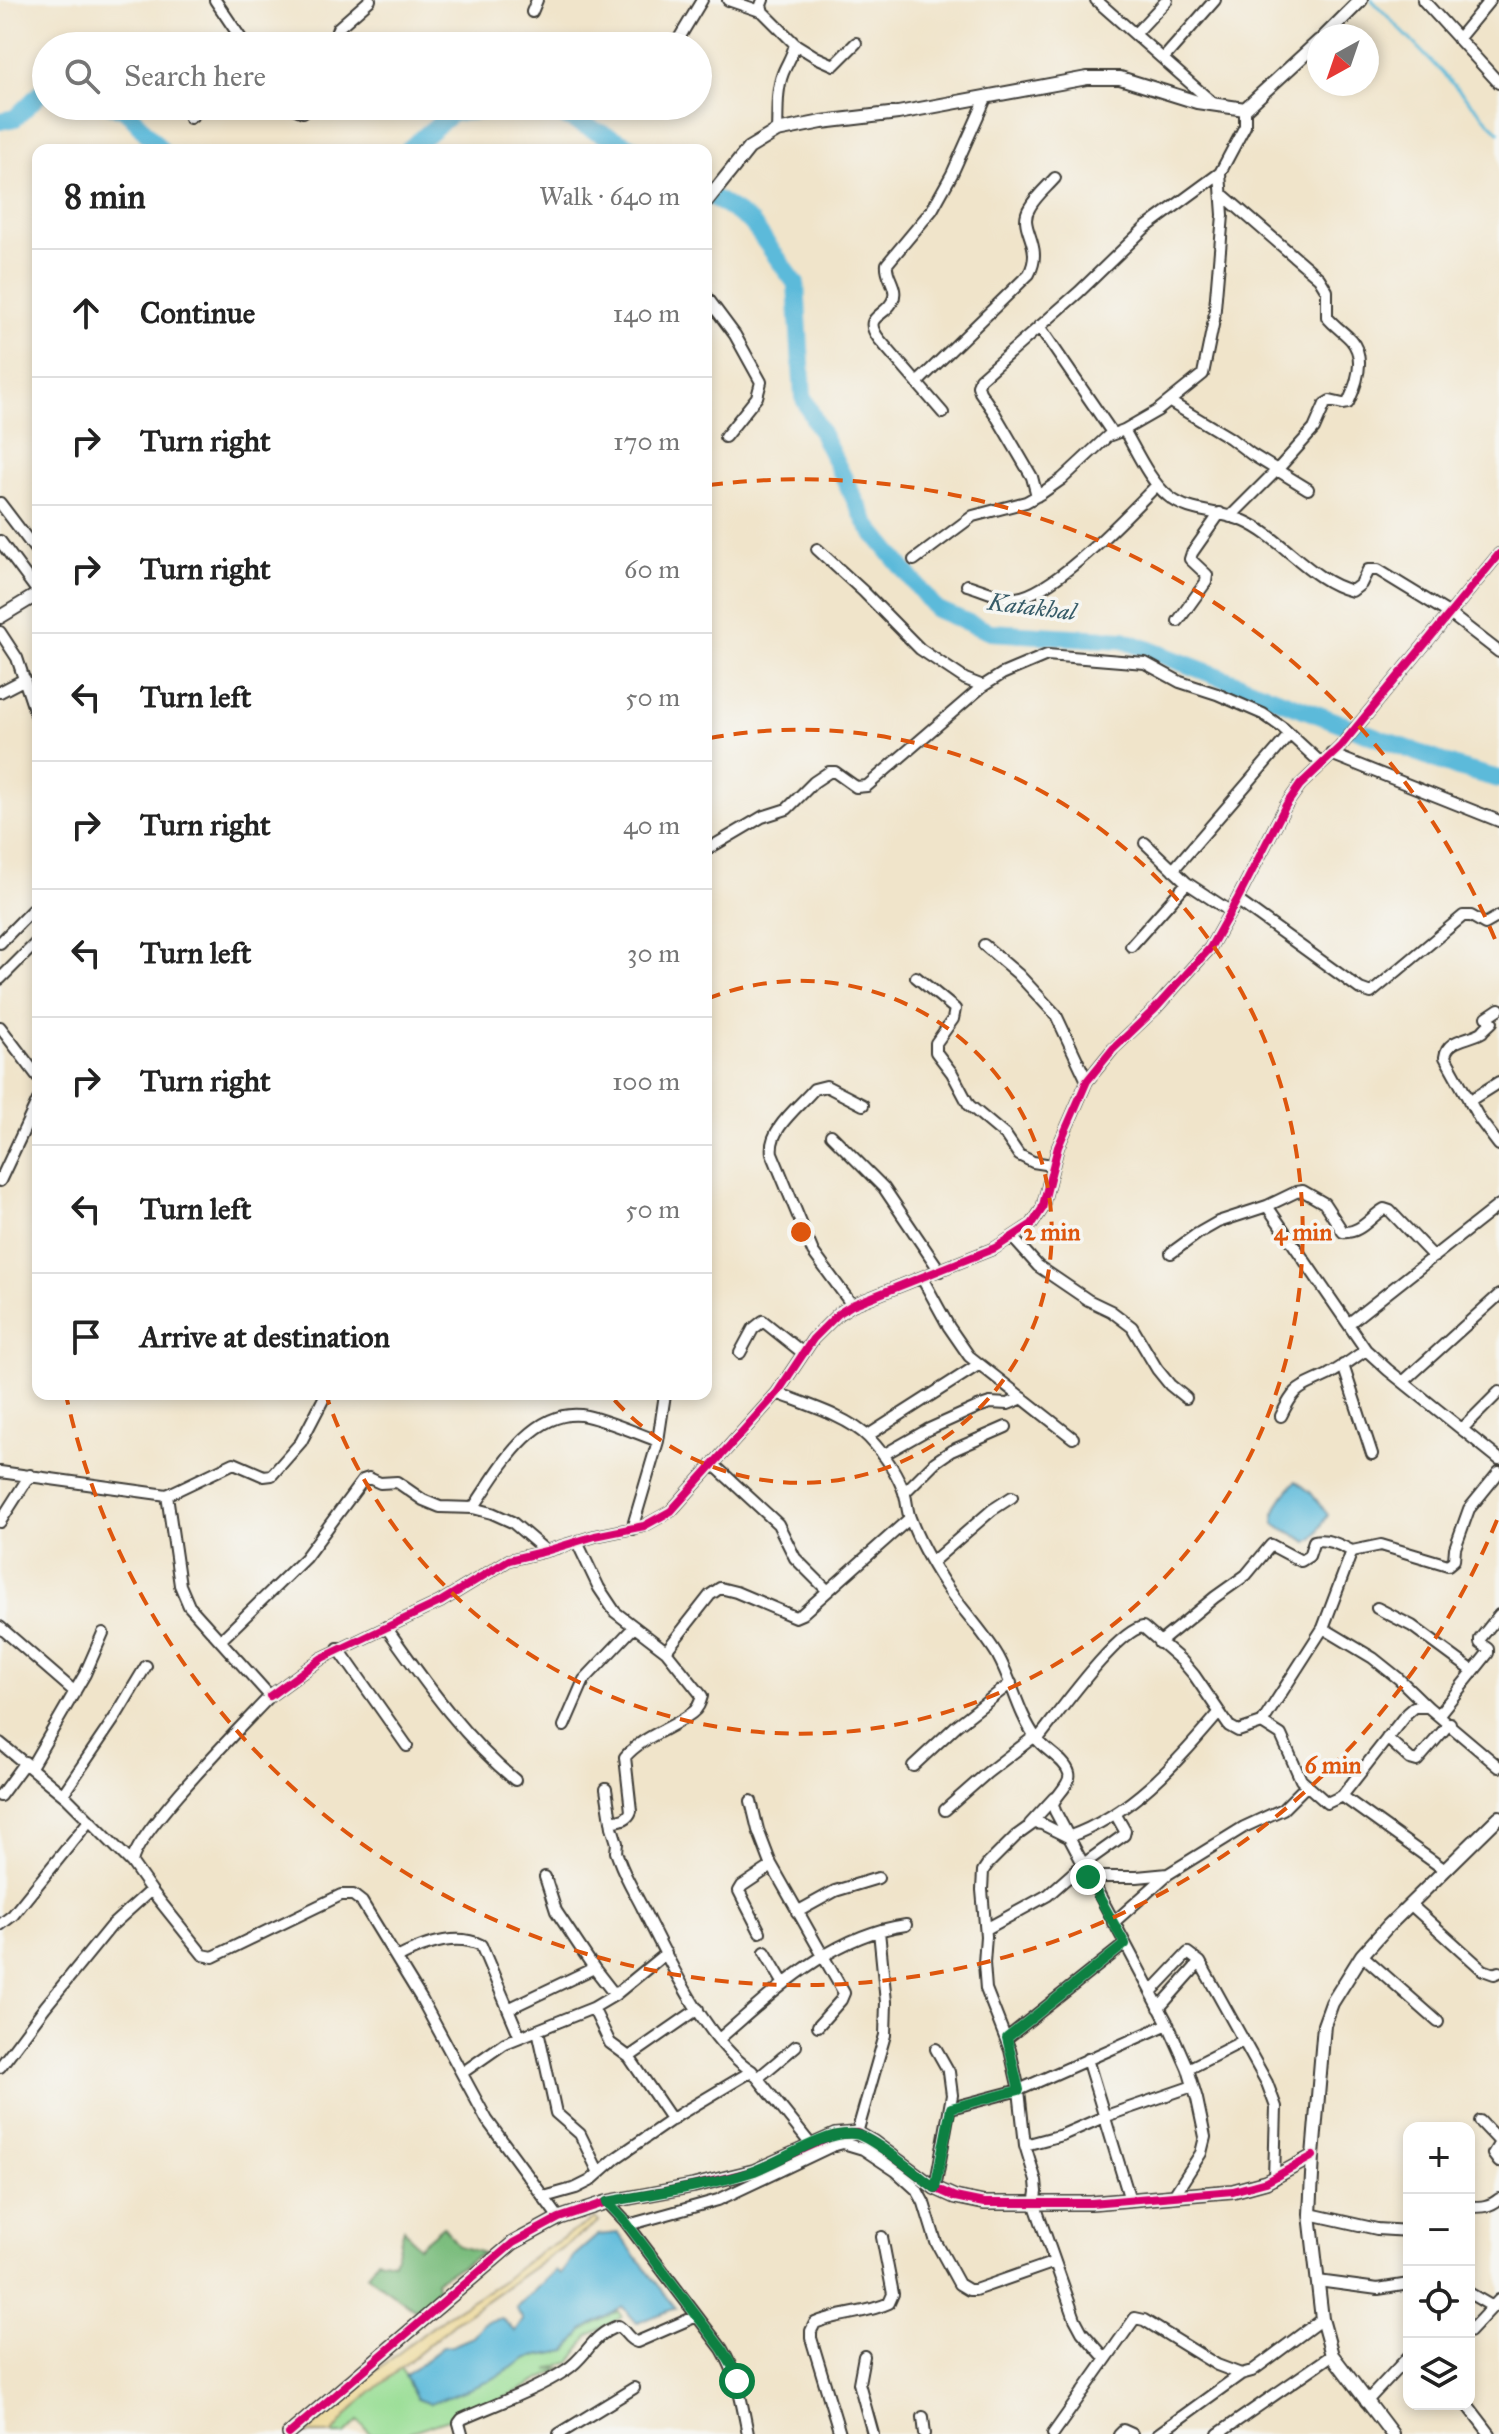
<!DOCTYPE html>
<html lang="en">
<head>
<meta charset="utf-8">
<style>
  :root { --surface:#fff; --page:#f2f2f2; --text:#222; --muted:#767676; --line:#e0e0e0 }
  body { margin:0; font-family:"IM FELL Great Primer",serif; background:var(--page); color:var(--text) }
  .controls { position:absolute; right:24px; bottom:24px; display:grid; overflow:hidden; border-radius:16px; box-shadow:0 4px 12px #0003 }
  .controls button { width:72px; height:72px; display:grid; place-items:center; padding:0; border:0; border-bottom:2px solid var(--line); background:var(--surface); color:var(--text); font:40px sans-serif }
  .compass { position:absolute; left:1307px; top:24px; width:72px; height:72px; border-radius:50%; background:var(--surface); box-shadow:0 4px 12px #0003; rotate:220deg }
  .stop { position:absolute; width:24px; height:24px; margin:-18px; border:6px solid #0b8043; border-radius:50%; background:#fff }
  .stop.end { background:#0b8043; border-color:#fff; box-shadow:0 2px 8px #0008 }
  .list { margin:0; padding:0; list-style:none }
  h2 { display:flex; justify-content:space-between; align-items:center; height:104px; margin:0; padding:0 32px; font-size:34px }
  h2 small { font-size:26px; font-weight:400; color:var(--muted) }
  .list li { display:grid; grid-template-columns:52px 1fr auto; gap:24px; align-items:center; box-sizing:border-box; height:128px; padding:0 32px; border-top:2px solid var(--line) }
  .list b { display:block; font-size:30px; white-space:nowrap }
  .list em { font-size:26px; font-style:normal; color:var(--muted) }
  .icon { flex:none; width:44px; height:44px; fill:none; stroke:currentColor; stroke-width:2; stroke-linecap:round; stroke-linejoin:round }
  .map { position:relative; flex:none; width:1499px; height:2434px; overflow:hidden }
  .search { position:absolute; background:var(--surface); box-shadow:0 4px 12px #0003; left:32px; top:32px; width:680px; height:88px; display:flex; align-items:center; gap:20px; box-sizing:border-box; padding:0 28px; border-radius:44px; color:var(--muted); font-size:30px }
  .panel { position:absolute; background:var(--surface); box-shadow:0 4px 12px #0003; left:32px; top:144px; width:680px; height:1256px; border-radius:16px }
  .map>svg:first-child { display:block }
  .green { fill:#9ade95; stroke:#5b7d58; stroke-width:2 }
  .forest { fill:#7bbd7e; stroke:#4c6c4d; stroke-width:2 }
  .sand { fill:#eeda9e; stroke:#857b5d; stroke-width:2 }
  .water { fill:#5cbada; stroke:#3c6b7b; stroke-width:2 }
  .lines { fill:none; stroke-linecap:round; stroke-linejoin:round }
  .stream { stroke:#5cbada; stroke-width:3 }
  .river { stroke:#5cbada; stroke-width:18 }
  .minor-casing { stroke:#3c3a36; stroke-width:14 }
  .tertiary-casing { stroke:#3c3a36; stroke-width:16 }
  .minor { stroke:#fff; stroke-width:10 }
  .tertiary { stroke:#fff; stroke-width:12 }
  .cycleway-casing { stroke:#f6f6f2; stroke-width:13 }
  .cycleway { stroke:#d6006c; stroke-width:8 }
  .route { stroke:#0b8043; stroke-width:10 }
  .ring { fill:none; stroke:#de560d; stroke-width:4; stroke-dasharray:14 10 }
  .labels { text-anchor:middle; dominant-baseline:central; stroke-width:7; stroke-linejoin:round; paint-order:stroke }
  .water-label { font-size:24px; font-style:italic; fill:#365b68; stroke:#f6f6f2 }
  .centre { fill:#de560d; stroke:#f6f6f2; stroke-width:4 }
  .ring-label { font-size:24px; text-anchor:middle; font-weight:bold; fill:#de560d; stroke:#f6f6f2; stroke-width:7; stroke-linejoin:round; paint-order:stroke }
</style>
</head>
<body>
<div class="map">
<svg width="1499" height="2434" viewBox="0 0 1499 2434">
  <rect width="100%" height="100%" fill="#f6f6f2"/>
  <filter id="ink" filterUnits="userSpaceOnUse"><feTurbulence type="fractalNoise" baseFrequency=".0125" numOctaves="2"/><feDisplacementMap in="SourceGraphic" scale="16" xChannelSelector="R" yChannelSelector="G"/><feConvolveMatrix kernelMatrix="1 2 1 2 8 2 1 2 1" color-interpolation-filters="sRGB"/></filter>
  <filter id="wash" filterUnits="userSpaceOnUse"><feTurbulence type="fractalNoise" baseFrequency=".006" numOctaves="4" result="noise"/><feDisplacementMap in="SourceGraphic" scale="32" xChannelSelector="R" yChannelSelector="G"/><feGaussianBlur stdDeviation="1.8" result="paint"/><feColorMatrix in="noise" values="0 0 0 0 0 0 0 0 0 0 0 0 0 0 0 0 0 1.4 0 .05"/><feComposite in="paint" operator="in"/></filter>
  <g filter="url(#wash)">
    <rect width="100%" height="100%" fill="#f0e4ca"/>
    <path class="green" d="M618,2311l4,6 -34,19 -16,25 -24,9 16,-2 -58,29 -51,20 -52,17h-32l-13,-13 -13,13h-14l24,-28 46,-39 9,19 79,-5 39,-23 39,-7 16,-21z"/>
    <path class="forest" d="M443,2226l16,20 24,7 -47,27 4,25 -15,7 -11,-3 -47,-34 10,-16 17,3 10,-34 14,19z"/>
    <path class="sand" d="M595,2218l4,4 -142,99 -102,85 -23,28h-27l59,-54 81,-63 56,-35 33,-26z"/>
    <path class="water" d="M1296,1481l15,12 17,22 -14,23 -6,4 -34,-18c-1,-18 10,-30 22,-43z
      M618,2233l58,75 -39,15 -14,-16 -40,23 -16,21 -39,7 -39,23 -59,23 -13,-5 -12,-23 38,-29 9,-1 21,-9 12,-15 17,-4 13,14 8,-12 -7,-12 40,-38 5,4 13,-18 24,-21z"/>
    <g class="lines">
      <path class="stream" d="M1372,0l127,132"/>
      <path class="river" d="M112,106l15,5 34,39
        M0,121l15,-3 31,-30
        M408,150l44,-37 90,-7 96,44
        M706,193l45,29 45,62 7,113 65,129 68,83 54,23 133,8 335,128 41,11"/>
    </g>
  </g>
  <g filter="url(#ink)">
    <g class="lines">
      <defs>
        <path id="minor" d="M215,0l31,46
          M728,0l35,12
          M763,0l-2,5 2,7 32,32c-2,11 -8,19 -12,29 -7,18 -5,39 -6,58
          M1096,0l118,104
          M1423,0l76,83
          M532,12l5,-12
          M1135,34l32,-34
          M1458,39l32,-39
          M795,44l21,13 18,8 22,-22
          M675,45l27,-45
          M332,46l6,-18 32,-28
          M1163,59l52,-59
          M289,106l14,6 9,-6
          M190,118l14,-12
          M1222,194l97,84 8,13v26c7,9 17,15 24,23 15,17 6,44 -3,63l-5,1 -13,-3 -5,3 -11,25 -37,41 -47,47
          M706,296l29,39 26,47 -4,15 -32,40
          M1039,326l74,108
          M917,383l112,-109c16,-30 -13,-46 1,-67 6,-11 17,-20 25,-29
          M1170,402l60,36 21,16 57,35
          M943,413l-64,-74c-17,-23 4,-21 13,-37 8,-14 -7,-25 -5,-38l45,-54 20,-36 34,-76
          M1124,430c13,22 25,50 44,66 21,18 51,14 76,25 39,17 66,60 108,70l9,-7 7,-14h10l72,44 49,38
          M1037,496l-5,-19 -37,-63 -15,-22 -2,-6 2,-7 99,-87 66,-64 75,-55 25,-47v-17
          M0,503l38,50
          M0,541l38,51
          M817,549l46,42 57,58 45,30 18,7
          M914,560l59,-44 53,-14 16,-9 20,-14 46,-43 16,-6 33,-19 46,-37 11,-54 9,-105 -3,-42
          M967,585c15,4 34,14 49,13 38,-4 112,-84 141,-113
          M1178,621l28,-39 1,-7 -17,-16 2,-6 28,-40
          M0,632l17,26 21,63
          M0,692l25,-13
          M1331,754l168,67
          M1145,843l42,40 44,29
          M706,850l56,-33 25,-8 27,-27 15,-10h6l21,15 11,-1 116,-100 19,-12 45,-19 98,8 35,19 37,12 46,20 20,14 38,35
          M1173,870l117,-136
          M1237,900l123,89 11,4 92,-77h8l14,8 14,-8
          M0,943l38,-39
          M984,945l34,29 38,41 31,66
          M1131,946l56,-63
          M916,977l39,32 -2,10 -17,24v9l16,21 17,32 37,31 13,19 14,7 19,3
          M0,979l38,-38
          M1499,1009l-12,8 5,5c-1,1 -10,9 -10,10 -14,8 -35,7 -37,25l35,63 19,25
          M0,1027l38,50
          M1469,1101l30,-19
          M831,1135l53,53 56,83
          M0,1181l38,-81
          M1267,1206l99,144 22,20 111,89
          M1013,1238l25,28 50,34 23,11 21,16 25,42 13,16 16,13
          M1171,1253l26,-19 21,-12 49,-16 29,-14 7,-1 21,12 19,29c17,2 27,-15 41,-23l6,2 44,46
          M922,1278l27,49 20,29 104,82
          M852,1305l-39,-53 -41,-99c-4,-24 28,-47 42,-64l12,-3 37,19
          M1348,1324l151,-119
          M740,1353l13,-24 10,-8 40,32
          M1343,1365l29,89
          M1403,1382l96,-87
          M777,1393c28,11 72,24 92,45 15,16 29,36 36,57 2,7 2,16 5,23 8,22 21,45 34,65 16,25 38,46 54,73 15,27 20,57 38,82 8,12 29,21 33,35 3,10 -12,21 -16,31l2,7 113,213 20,45 9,30 8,38 -4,16 -28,44
          M1281,1416c15,-31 18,-27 47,-41 13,-7 26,-17 38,-25
          M1462,1429l37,-37
          M867,1436l111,-71
          M883,1455l44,-25 51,-23 12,-4 18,1 15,-6
          M713,1464l65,60 17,34 33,33
          M0,1472l167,23 13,90 9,21 81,90c-25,27 -136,138 -138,167l19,27
          M904,1493l31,-31 16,-11 55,-24
          M167,1495l67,-32 30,13 8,-1 29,-33 25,-48
          M473,1508c25,-36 57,-98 108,-93 21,3 55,18 77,26
          M0,1522l30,-47
          M632,1529l26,-88 7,-47
          M577,1542l22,46 16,24 51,39 36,45c-2,7 -4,13 -10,17 -21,16 -49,23 -67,44l6,54c-3,9 -11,9 -20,11
          M932,1562l60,-52 20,-13
          M1377,1608l35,18 61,45
          M0,1627l75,65
          M386,1627c39,55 77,110 129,153
          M1323,1628l50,30 25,20 30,29
          M221,1640l84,-82 58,-78 6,-2 11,5 17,-1 26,18 17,7 33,1 19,5 20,9 34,29
          M1159,1643l56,-46 31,-22 25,-30 30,16 8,-5 5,-15c13,-3 26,4 38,10
          M338,1648l69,98
          M666,1651l44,-56 10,-7 16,4 59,25 7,-3 108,-96
          M270,1696l52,-38 118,-56 69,-42 37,-9 49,-15 49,-10 27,-15 106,-118 36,-54 25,-25 14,-9 143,-57 37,-24 10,-15 16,-62 29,-66 26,-32 42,-40 55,-61 27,-48 49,-95 14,-20 40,-38 159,-193
          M1439,1714l49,-61v-4l-8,-6v-4l19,-24
          M1262,1723l61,-95 29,-77 29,-6 67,20 6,-5 1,-12 14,-39 30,-37
          M564,1726l20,-46 50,-53
          M1387,1738l23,21 7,2 33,-38
          M1037,1740c19,-23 80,-110 106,-113l39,34 12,14 35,51 9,5 24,-8 19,12 20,45 26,23 15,-7 65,-83 7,-6h14l71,60
          M0,1743l67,55 65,65
          M913,1766l43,-40 55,-43
          M31,1767l54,-93 18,-41
          M606,1789l6,38 5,16 -1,9 3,8c6,17 16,33 24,49 24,48 64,134 109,162l60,75
          M63,1794l51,-75 32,-53
          M0,1796l25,-34
          M1342,1796l103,74
          M751,1801l7,29 13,34 73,129 -3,7 -23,26
          M945,1810l42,-37 48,-37
          M1030,1824l24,-26
          M545,1877l11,34 38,57 21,27
          M1088,1877h49l31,-3 76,-47 39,-18 24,-24
          M1410,1904l73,66 11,4 5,-2
          M797,1912l38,-21 43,-13
          M1113,1923l55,-49
          M0,1925l13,-10 76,-94
          M986,1929l62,-34 34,-30 42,-30 1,-4 -9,-16
          M760,1932l-21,-41 3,-5 30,-20
          M765,1952l19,32
          M1362,1955l76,67
          M397,1958c23,-12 58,-26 84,-13l39,92
          M1151,1992l37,-39 12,9 67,121 9,24 -2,72
          M593,2008l17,35 19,14 43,63
          M1159,2008l41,-46
          M508,2009l86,-41
          M538,2030l18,83 24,21 19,39
          M1007,2038l118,-94
          M719,2039c55,-47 112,-104 187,-114
          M629,2057l69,-48
          M1087,2059l43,141
          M0,2067l45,-60 66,-81 40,-36 52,65 10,2 128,-62h12l9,7 60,98 65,120 72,98
          M1188,2069l55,-28
          M462,2073l43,-30 88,-35 22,-13 51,-42
          M758,2078l38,-32
          M951,2108l68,-18 149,-66
          M1480,2121l19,20
          M857,2133l28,-98 1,-33 -7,-71
          M1499,2144l-6,10 6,8
          M1025,2145l37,-10 44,-19 87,-30
          M935,2188l17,-93 -3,-23 -13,-23
          M544,2197l32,-9 14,-7 26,-23 64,-44 72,-43
          M607,2202l18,19 97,128c16,27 20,55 26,85
          M1469,2207c12,0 21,0 30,-8
          M1310,2214l67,15 32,2
          M628,2225l90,-25 114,-54 11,-3 20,6 33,22 21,19 7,13 12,39 23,42 10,6h6l80,-28
          M1318,2281l60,8 31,-5
          M1469,2293l24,14
          M1469,2332l30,-32
          M864,2356l-5,27 14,51
          M1106,2359l-24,-27 -7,-13 -40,-114 2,-13 -1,-11 -11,-36 -6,-55 -9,-40 -24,-61 -2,-26 2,-27 -4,-46 1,-19 4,-6 29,-29 18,-13 8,1 26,13c65,-23 108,-74 151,-124
          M1366,2402l43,-46
          M1467,2404l23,30
          M923,2417l2,17
          M462,2434l-3,-11 3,-4c32,-14 76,-30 104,-49 21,-13 25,-35 52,-44 8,5 10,14 19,16l60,-26
          M559,2434l75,-46
          M840,2434l-29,-96v-7l4,-8c24,-10 51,-9 74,-20l4,-9 -11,-57
          M1053,2434l82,-116 9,2 73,45 24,9 11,-3 70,-52
          M1119,2434l4,-4 9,4
          M1158,2434l83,-60
          M1218,2434l114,-79"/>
        <path id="tertiary" d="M1325,36l36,-36
          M706,202l43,-54 28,-17 45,-9 76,-9 189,-35h33l77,24 48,7 74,-68
          M0,617l38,-23
          M289,2434l224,-191 46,-25 48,-16 86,-16 61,-15 81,-36 22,-2 16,9 62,46 20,9 29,6h107l142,-12 33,-9 47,-26
          M1392,2434l-60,-79 -10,-36 -12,-105 3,-58 11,-131 8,-22 30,-48 26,-29 111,-109"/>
      </defs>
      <use href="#minor" class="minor-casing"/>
      <use href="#tertiary" class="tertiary-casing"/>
      <use href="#minor" class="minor"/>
      <use href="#tertiary" class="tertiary"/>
      <defs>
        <path id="cycleway" d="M270,1696l52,-38 118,-56 69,-42 37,-9 49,-15 49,-10 27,-15 106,-118 36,-54 25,-25 14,-9 143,-57 37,-24 10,-15 16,-62 29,-66 26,-32 42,-40 55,-61 27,-48 49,-95 14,-20 40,-38 159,-193
          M289,2434l224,-191 46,-25 48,-16 86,-16 61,-15 81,-36 22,-2 16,9 62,46 20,9 29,6h107l142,-12 33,-9 47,-26"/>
      </defs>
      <use href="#cycleway" class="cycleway-casing"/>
      <use href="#cycleway" class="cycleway"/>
    </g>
  </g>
  <g class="lines" filter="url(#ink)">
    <path class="route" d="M737,2381l-5,-15 -10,-17 -97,-128 -18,-19c48,-9 98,-15 144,-30 31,-10 71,-41 103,-38 16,1 65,42 81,54l16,-80 68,-18 -12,-52 118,-94 -37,-67"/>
  </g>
  <g class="ring">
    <path d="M707 999A251 251 0 1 1 610 1395"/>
    <path d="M710 738A502 502 0 1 1 326 1395"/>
    <path d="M1497 1520A753 753 0 0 1 66 1395M709 485A753 753 0 0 1 1497 944"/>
  </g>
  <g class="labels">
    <g class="water-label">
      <text transform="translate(1032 607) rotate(7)">Katakhal</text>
    </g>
  </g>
  <circle cx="801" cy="1232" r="12" class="centre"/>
  <g class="ring-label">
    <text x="1052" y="1240">2 min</text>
    <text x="1303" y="1240">4 min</text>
    <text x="1333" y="1773">6 min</text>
  </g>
</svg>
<div class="controls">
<button>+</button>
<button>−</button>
<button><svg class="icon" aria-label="locate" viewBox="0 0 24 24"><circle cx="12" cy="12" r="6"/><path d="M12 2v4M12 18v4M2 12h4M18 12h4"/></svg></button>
<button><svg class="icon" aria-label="layers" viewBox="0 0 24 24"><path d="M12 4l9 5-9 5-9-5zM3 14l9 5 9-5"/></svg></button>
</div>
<svg class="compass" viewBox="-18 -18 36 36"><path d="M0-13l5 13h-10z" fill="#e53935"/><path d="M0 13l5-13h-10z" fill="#767676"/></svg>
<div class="stop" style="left:737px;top:2381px"></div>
<div class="stop end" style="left:1088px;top:1877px"></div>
<div class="search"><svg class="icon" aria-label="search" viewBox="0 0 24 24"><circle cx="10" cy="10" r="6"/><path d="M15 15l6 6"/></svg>Search here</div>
<section class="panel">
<h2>8 min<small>Walk · 640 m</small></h2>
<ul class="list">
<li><svg class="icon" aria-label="ahead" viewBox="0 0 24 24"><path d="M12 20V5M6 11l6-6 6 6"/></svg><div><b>Continue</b></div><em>140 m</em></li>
<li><svg class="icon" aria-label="right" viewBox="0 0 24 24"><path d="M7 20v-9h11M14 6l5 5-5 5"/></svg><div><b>Turn right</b></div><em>170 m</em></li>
<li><svg class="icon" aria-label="right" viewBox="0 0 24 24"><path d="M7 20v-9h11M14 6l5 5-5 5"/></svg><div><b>Turn right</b></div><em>60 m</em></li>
<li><svg class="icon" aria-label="left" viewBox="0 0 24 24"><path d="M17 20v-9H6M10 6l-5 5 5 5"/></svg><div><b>Turn left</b></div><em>50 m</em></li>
<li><svg class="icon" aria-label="right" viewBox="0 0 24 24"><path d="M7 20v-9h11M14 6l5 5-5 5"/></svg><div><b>Turn right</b></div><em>40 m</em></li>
<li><svg class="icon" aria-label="left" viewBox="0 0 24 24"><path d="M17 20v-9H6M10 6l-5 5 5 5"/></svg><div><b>Turn left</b></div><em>30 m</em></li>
<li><svg class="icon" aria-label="right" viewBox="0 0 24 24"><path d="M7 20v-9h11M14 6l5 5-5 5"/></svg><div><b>Turn right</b></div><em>100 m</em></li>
<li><svg class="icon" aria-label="left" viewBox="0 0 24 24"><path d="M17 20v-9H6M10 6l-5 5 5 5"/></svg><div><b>Turn left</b></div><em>50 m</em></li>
<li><svg class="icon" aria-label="arrive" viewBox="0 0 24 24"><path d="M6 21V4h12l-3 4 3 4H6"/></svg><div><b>Arrive at destination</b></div></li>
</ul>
</section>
</div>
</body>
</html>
